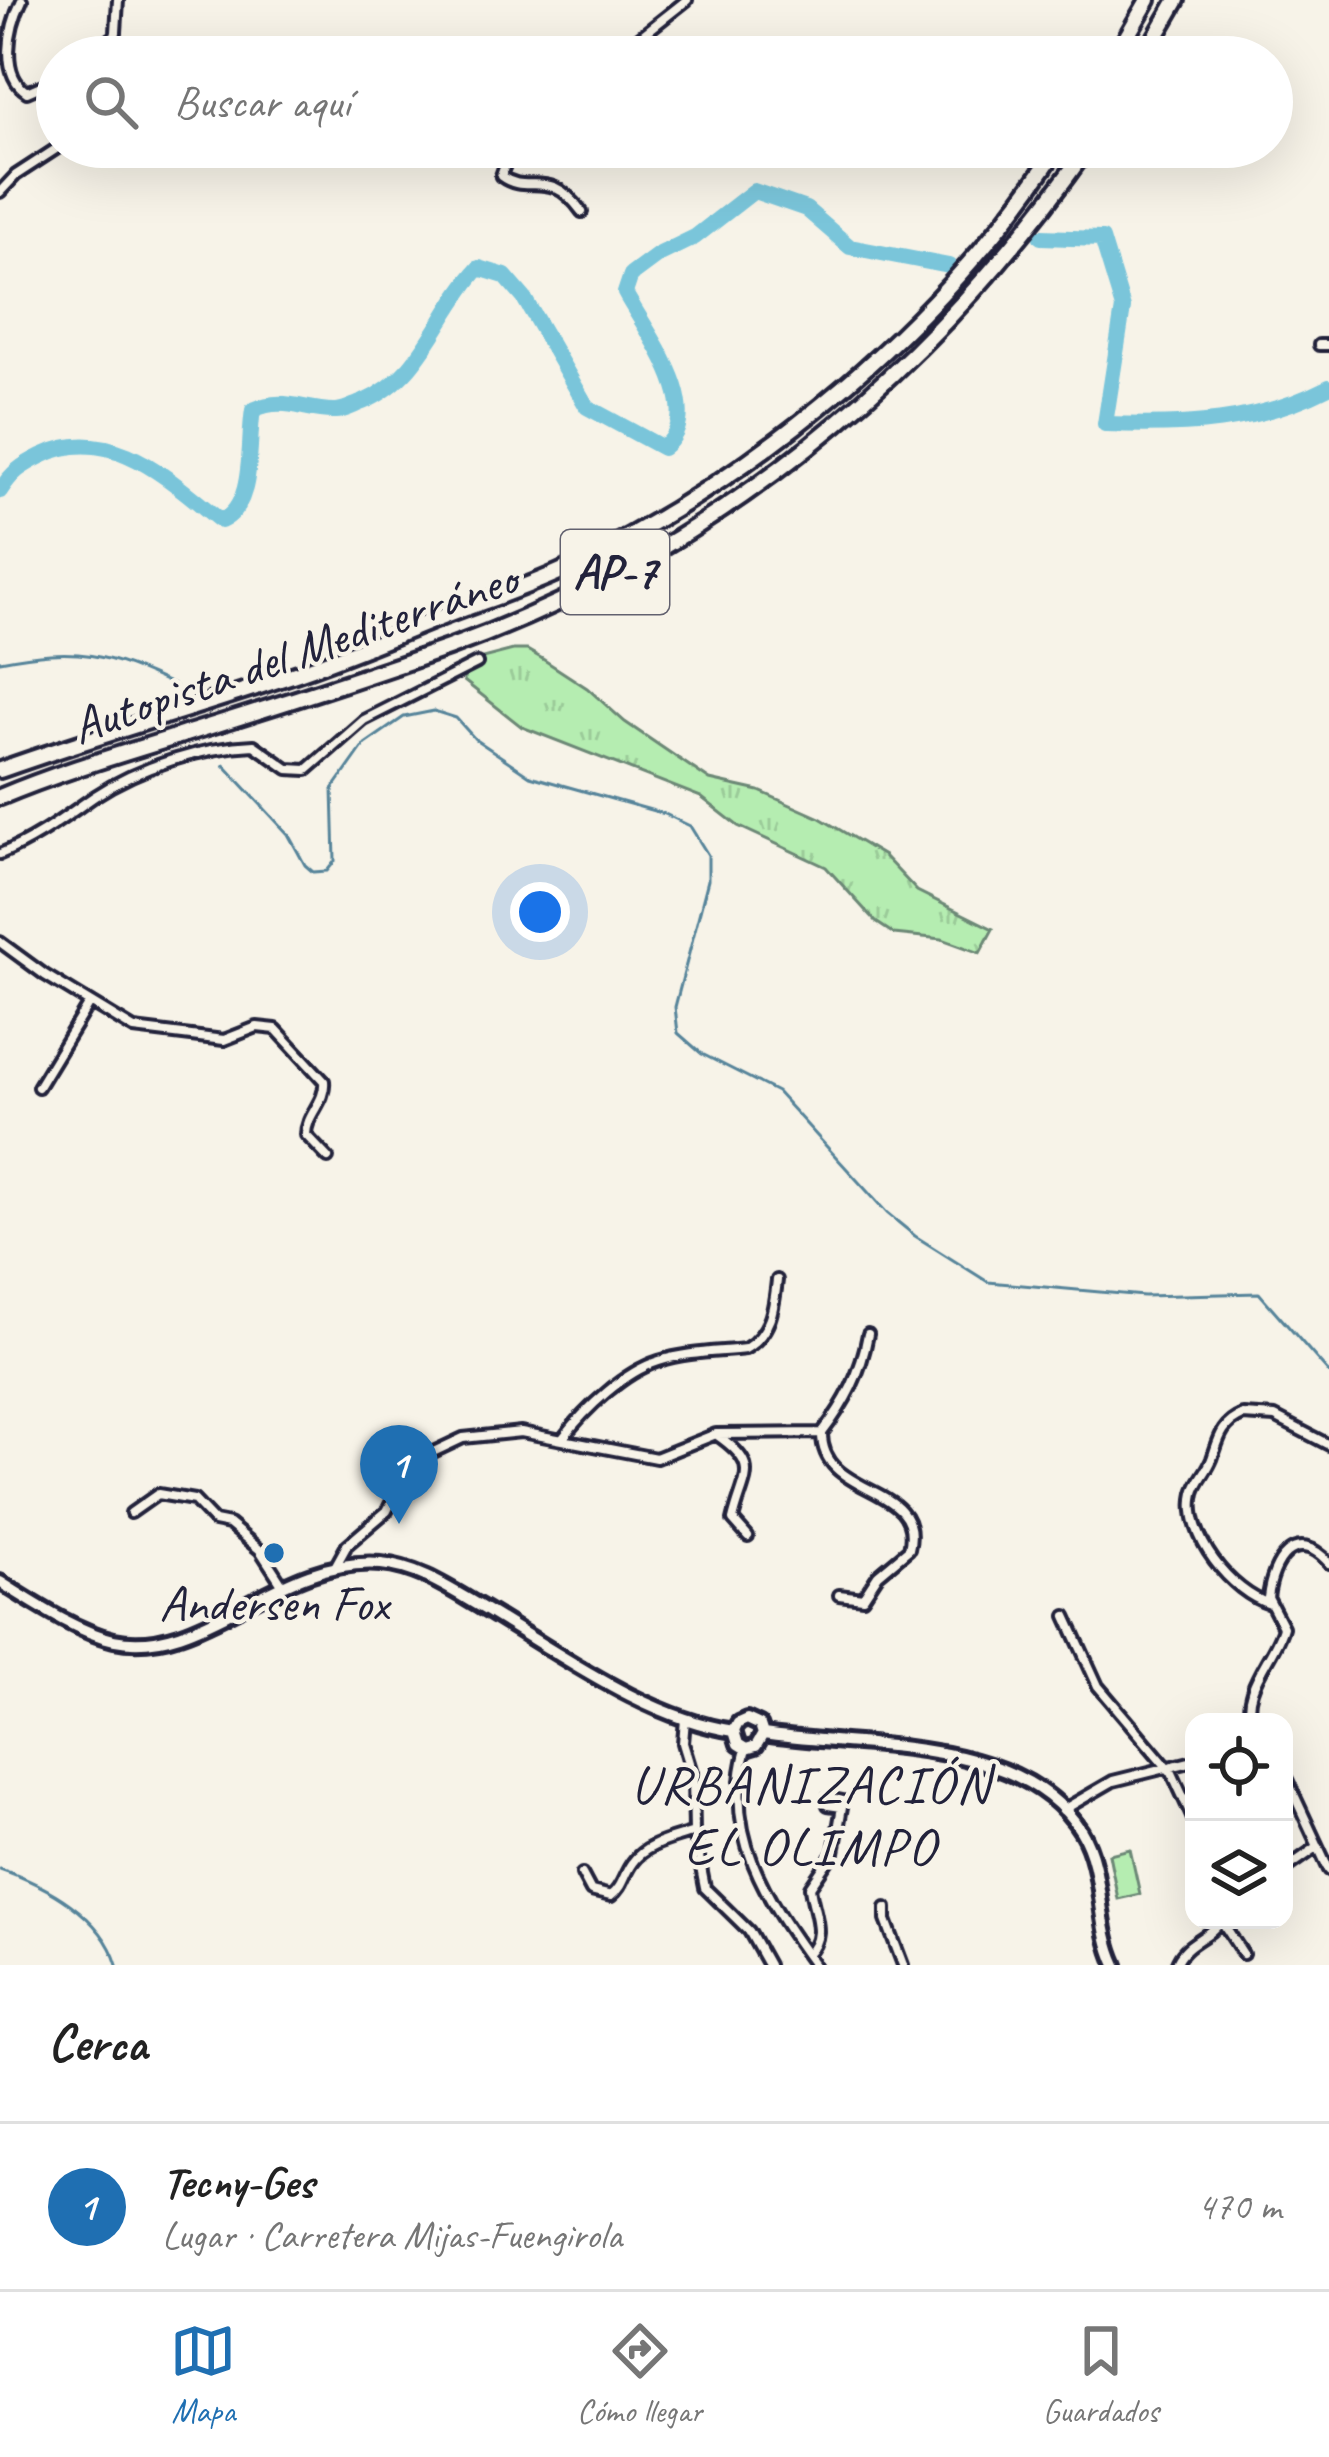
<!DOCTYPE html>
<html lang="es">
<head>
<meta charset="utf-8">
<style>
  :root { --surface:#fff; --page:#f6f6f6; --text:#222; --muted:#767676; --line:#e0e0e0; --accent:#1f6fb2 }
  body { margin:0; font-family:Caveat,sans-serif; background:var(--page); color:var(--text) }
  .controls { position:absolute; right:36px; bottom:36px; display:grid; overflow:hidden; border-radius:24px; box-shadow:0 12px 48px #0002 }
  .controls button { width:108px; height:108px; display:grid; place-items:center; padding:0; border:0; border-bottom:3px solid var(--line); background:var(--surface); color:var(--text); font:60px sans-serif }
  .you { position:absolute; left:540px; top:912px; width:42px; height:42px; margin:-30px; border:9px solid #fff; border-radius:50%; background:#1a73e8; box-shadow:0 0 0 18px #1a73e833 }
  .badge { display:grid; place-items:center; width:78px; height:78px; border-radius:50%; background:var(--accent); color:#fff; font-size:39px; font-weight:700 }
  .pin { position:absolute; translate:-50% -99px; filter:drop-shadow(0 3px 6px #0008) }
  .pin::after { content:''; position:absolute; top:63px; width:42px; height:36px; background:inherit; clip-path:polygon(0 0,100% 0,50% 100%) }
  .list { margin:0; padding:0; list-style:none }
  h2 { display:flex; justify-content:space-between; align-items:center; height:156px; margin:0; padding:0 48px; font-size:51px }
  h2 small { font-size:39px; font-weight:400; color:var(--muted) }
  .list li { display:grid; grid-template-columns:78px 1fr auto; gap:36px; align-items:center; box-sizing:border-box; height:168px; padding:0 48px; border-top:3px solid var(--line) }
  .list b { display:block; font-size:45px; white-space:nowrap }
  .list p { margin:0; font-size:39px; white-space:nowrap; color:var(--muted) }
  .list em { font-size:39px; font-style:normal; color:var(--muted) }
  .icon { flex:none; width:66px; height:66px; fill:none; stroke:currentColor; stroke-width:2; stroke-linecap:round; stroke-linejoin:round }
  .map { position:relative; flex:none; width:1329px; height:1965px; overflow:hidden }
  .search { position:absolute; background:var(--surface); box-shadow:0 12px 48px #0002; left:36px; right:36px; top:36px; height:132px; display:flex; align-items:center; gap:30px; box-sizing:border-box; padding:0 42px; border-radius:66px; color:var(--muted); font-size:45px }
  .sheet { height:324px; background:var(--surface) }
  nav { display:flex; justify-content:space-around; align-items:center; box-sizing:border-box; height:168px; border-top:3px solid var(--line); background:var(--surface); font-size:33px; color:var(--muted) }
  nav a { display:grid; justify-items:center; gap:6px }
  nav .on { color:var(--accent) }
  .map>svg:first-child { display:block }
  .grass { fill:#b5edb1; stroke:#6c8876; stroke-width:3 }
  .park { fill:url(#park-tufts); stroke:#6c8876; stroke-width:3 }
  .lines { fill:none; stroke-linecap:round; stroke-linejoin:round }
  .stream { stroke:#57849a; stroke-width:3 }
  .river { stroke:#7ac5da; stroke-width:16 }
  .minor-casing { stroke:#22223b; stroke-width:16 }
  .secondary-casing { stroke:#22223b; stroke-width:20 }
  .motorway-casing { stroke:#22223b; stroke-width:22 }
  .minor { stroke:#f7f3e8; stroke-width:8 }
  .secondary { stroke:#f7f3e8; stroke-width:10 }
  .motorway { stroke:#f7f3e8; stroke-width:14 }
  .poi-dot { fill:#1f6fb2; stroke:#f7f3e8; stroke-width:4.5 }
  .labels { text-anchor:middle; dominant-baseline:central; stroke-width:9; stroke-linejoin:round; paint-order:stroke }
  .shield { fill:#f7f3e8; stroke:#62616f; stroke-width:3 }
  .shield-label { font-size:48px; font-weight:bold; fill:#22223b }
  .street-label { font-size:51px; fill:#22223b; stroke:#f7f3e8 }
  .poi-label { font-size:51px; fill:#22223b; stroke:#f7f3e8 }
  .neighbourhood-label { font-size:54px; letter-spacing:3px; fill:#22223b; stroke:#f7f3e8 }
</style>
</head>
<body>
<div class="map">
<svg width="1329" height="1965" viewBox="0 0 1329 1965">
  <defs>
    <pattern id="park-tufts" width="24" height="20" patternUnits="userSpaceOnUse" patternTransform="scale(3)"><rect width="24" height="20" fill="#b5edb1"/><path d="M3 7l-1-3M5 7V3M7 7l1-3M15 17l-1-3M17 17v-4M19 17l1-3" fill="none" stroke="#9bcb99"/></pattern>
  </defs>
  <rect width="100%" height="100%" fill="#f7f3e8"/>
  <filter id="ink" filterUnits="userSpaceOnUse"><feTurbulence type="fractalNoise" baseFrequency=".00833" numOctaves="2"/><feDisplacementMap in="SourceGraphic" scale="24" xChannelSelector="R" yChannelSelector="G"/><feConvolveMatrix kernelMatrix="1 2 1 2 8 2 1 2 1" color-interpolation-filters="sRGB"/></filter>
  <g filter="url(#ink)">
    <path class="grass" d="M1130,1849l10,45 -22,5 -9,-45z"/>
    <path class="park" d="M513,650h14l14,8 46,30 38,34 85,58 49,11 61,27 64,38 33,35 76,38 -13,24 -38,-14 -48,-5 -18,-12 -50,-55 -88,-41 -37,-29 -179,-70 -58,-46v-10l7,-10z"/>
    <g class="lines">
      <path class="stream" d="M0,661c77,-15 107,-8 176,25
        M224,765l64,69 17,31 8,7 14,-1 8,-10 -2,-72 32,-45 39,-27 30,-6 22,7 19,21 55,37 135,38 25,12 18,29v25l-33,127 3,26 24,21 75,38 110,121 28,23 73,46 156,14 115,-3 70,80
        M0,1869c46,16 102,46 117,96"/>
      <path class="river" d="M1041,237l61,2 21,69 -18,116c79,3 152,0 224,-37
        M0,491c12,-19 21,-25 41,-35 70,-35 128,24 180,65 35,-16 26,-77 32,-111 32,-15 51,2 83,1 9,0 18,-6 27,-9 61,-26 74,-88 116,-134l26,8 19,22 63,109 76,41c47,-36 -18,-118 -38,-155l6,-18 27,-20 37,-18 59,-46 52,18 44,38 99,19"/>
      <defs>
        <path id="minor" d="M22,0c-14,29 -22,75 5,92l30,-13
          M91,57l21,-19
          M110,57l6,-25 2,-32
          M621,57l9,-12 57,-45
          M524,147l-18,15 -5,14c28,21 47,-11 81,36
          M0,192l16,-17 43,-28
          M1319,345h10
          M0,854c37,-15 63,-36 95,-58 44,-29 107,-49 159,-51l34,24 19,1 57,-50 113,-57
          M0,942l45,33 89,54 90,11 33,-13 19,2 48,52c2,21 -18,33 -18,54l22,23
          M38,1087l51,-84
          M822,1433c-1,66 104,49 87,116l-31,26 -15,23 -24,-3
          M717,1435c46,32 26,41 16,85l15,17
          M563,1438c22,-29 61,-66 96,-77 27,-9 59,-9 86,-12 26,-15 29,-41 32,-69
          M131,1513l27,-19 36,6 20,21 15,3 31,26 22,34
          M336,1565l11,-20 40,-34 25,-49 51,-24 58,-6 135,26 60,-24 106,-1c24,-31 39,-60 46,-99
          M1270,1604c-38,-11 -86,-69 -76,-111 3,-12 13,-21 18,-34 7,-20 9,-35 31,-44l32,2 54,28
          M1066,1616l32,70 74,87 22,48
          M685,1719l-2,24 10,33 1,56 11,56 44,43 19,34
          M1252,1722c-13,-32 23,-65 31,-95l-15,-29c4,-36 27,-73 61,-35
          M746,1749c-24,84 21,151 68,216
          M1284,1773l45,97
          M1063,1810l50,-29 81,-20
          M1284,1870l33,-23
          M582,1874l9,17 20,5c12,-9 12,-21 21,-33 13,-19 41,-24 62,-31
          M886,1908v12l17,45
          M807,1955c21,-20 6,-42 3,-68l24,-35 9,-51 -15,-3v7l14,2
          M1176,1965c8,-24 32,-25 45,-45l22,34"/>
        <path id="secondary" d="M0,1582c34,21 75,49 114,58 90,19 164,-84 267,-76 37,3 69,25 100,43 75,44 166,112 253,124
          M734,1731l4,13 8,5 10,-3 7,-12
          M734,1731l4,-8 9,-4 13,6 3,9
          M763,1734c98,15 258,1 318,97 24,39 15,92 35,134"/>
        <path id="motorway" d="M1115,57l33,-57
          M1144,57l33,-57
          M0,770c92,-33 185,-59 277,-90 58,-18 114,-43 170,-65 42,-16 87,-30 127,-50 190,-94 367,-241 484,-418
          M0,797c64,-27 132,-46 198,-67 84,-26 167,-53 250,-82 265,-95 480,-273 640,-501"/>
      </defs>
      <use href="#minor" class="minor-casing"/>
      <use href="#secondary" class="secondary-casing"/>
      <use href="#motorway" class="motorway-casing"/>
      <use href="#minor" class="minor"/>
      <use href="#secondary" class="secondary"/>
      <use href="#motorway" class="motorway"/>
    </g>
  </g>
  <circle class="poi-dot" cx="274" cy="1553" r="12"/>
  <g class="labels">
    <rect class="shield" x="561" y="530" width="108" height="84" rx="9"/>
    <g class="shield-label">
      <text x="615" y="572">AP-7</text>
    </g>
    <g class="street-label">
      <text transform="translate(294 652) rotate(-19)">Autopista del Mediterráneo</text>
    </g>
    <g class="poi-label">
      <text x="274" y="1603">Andersen Fox</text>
    </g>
    <g class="neighbourhood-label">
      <text x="811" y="1784">URBANIZACIÓN<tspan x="811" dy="62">EL OLIMPO</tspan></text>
    </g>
  </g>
</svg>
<div class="controls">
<button><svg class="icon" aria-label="locate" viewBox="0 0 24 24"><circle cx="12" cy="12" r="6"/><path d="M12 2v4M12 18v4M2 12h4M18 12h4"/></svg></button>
<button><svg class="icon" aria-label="layers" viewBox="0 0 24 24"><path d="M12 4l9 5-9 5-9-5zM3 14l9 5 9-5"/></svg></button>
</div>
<div class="you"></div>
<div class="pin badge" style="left:399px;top:1524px">1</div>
<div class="search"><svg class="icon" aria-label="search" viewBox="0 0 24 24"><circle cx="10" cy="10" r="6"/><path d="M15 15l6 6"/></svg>Buscar aquí</div>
</div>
<section class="sheet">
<h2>Cerca<small></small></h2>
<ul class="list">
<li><span class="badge">1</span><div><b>Tecny-Ges</b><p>Lugar · Carretera Mijas-Fuengirola</p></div><em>470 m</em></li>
</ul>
</section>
<nav>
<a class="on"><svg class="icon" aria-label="map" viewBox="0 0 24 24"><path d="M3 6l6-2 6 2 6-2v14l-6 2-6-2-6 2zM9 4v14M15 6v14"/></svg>Mapa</a>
<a><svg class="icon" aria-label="directions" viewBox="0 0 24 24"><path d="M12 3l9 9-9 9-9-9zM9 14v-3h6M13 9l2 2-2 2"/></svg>Cómo llegar</a>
<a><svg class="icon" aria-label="saved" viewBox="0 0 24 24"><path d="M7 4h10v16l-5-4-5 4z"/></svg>Guardados</a>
</nav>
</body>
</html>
